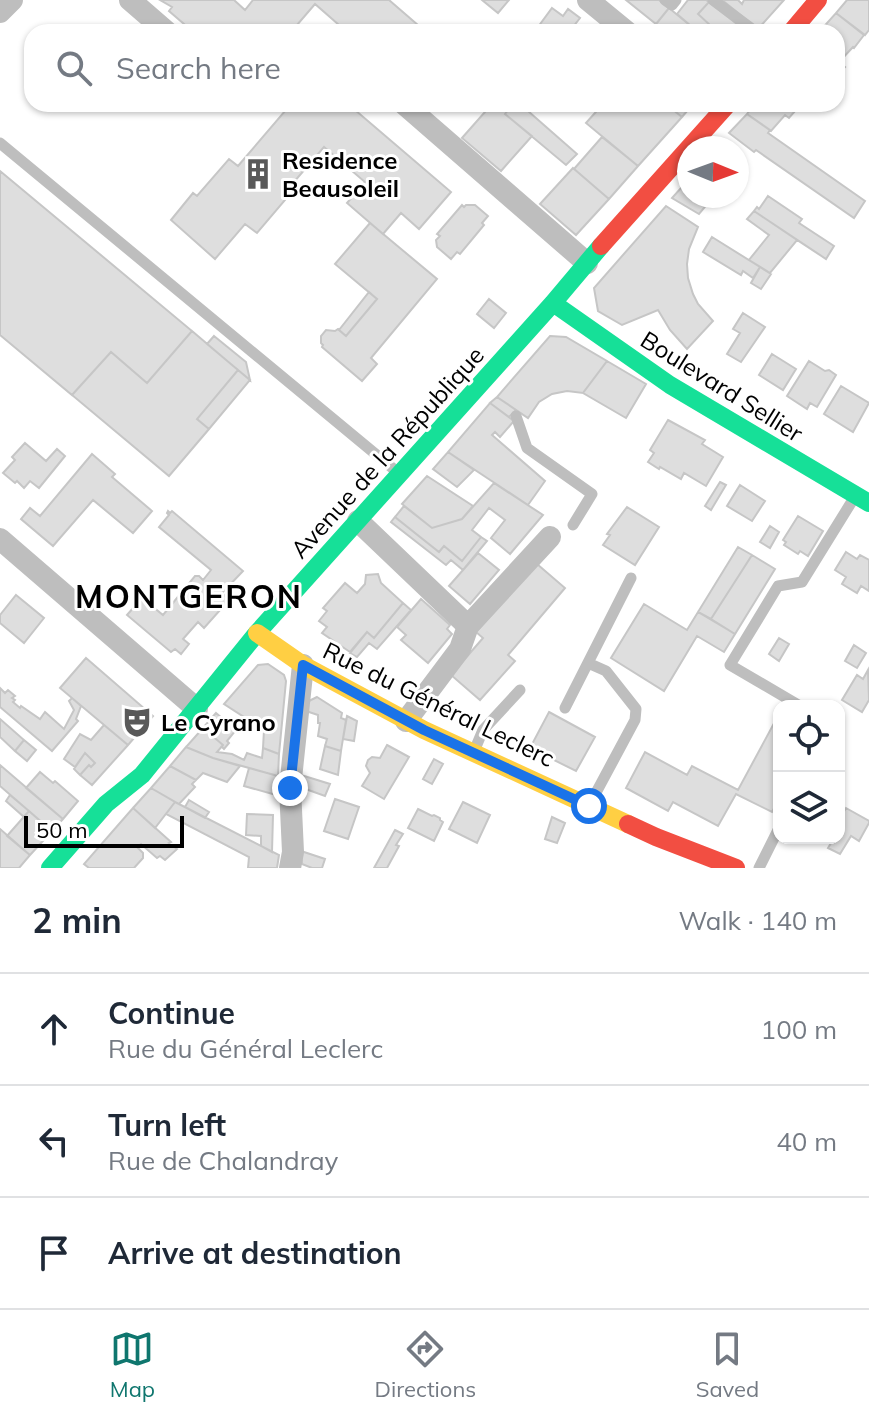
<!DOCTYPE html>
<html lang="en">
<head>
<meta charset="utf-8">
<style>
  :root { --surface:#fff; --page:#f2f2f3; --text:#1f2937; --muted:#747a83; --line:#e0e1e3; --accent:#0f766e }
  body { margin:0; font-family:Mulish,sans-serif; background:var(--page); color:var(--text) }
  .controls { position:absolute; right:24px; bottom:24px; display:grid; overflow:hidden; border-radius:16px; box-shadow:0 2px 6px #0004 }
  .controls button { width:72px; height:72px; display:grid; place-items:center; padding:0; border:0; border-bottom:2px solid var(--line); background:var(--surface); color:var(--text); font:40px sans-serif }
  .compass { position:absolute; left:677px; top:136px; width:72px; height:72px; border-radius:50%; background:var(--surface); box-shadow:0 2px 6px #0004; rotate:91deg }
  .scale { position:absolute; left:24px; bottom:20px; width:160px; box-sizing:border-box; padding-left:8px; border:4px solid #000; border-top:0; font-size:22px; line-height:28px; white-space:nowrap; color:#000; -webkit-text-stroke:6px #fff; paint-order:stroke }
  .stop { position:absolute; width:24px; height:24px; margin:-18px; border:6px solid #1a73e8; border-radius:50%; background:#fff }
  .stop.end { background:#1a73e8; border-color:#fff; box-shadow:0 2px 8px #0008 }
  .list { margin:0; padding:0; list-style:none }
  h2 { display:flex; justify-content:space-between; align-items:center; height:104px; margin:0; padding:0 32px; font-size:34px }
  h2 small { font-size:26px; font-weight:400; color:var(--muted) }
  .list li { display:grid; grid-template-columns:52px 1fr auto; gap:24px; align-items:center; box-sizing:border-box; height:112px; padding:0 32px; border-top:2px solid var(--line) }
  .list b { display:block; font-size:30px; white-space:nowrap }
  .list p { margin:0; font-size:26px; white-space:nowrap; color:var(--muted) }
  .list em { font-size:26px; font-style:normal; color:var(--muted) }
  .icon { flex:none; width:44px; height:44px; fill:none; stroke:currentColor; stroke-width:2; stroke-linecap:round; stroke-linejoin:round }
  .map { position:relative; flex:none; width:869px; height:868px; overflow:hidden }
  .search { position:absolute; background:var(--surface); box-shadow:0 2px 6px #0004; left:24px; right:24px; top:24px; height:88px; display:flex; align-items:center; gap:20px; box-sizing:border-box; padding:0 28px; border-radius:24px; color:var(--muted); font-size:30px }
  .sheet { height:440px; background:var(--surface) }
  nav { display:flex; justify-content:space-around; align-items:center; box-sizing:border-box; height:112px; border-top:2px solid var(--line); background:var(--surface); font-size:22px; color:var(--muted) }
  nav a { display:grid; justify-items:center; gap:4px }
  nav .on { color:var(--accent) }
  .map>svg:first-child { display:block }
  .building { fill:#dedede; stroke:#c6c6c6; stroke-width:2 }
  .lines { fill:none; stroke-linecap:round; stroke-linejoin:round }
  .lane { stroke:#bebebe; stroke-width:11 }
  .street { stroke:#bebebe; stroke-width:22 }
  .fast { stroke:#16e098; stroke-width:18 }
  .slow { stroke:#ffcf43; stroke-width:18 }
  .jam { stroke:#f24e42; stroke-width:18 }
  .route { stroke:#1a73e8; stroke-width:10 }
  .labels { text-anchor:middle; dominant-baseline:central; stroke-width:6; stroke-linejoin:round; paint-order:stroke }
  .poi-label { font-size:24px; font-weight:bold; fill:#000; stroke:#fff; text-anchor:start }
  .street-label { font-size:24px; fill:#000; stroke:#fff }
  .district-label { font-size:32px; font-weight:bold; letter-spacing:2px; fill:#000; stroke:#fff }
</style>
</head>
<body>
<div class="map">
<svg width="869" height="868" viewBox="0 0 869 868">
  <rect width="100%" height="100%" fill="#fff"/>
  <path class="building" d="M160,0h74l11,10 8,-10h136l37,32h-79l-32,-28 -24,28h-92l-6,-5 -2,3 -22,-19 3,-4z
    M482,0h27l-11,13z
    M626,0h33l10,8 -13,16z
    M688,0h18l3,2 -11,12 13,12 -6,6h-7l-21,-18z
    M722,0h16l4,4 2,-4h40l-26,29z
    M847,0h22v30l-4,5 -29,-22z
    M709,2l38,30h-42l6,-6 -13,-12z
    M552,8l11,8 5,-7 12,9 -11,14h-24l-7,-5z
    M669,8l29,24h-43l-3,-3z
    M836,13l28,22 -10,13 -1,-1 -14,15 6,5 -4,4 -4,-2v-37h-18z
    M291,104h57l103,88 -32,37 -18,-16 -18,21 -36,-31 18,-21 -41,-35 -37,43 4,3 -34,40 -12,-9 -30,35 -44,-39 22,-27 4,3 32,-37 9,7z
    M492,104h15l3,3 -5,7 27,22 -31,35 -39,-33z
    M513,104h7l57,50 -11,11 -61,-51z
    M603,104h63l16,13 -44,49 -52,-43z
    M666,104h27l-11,13z
    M755,104h33l8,6 -7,8 -4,-3 -14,16 -24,-17z
    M747,114l23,16 -2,3 97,68 -11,17 -98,-68 -2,2 -25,-19z
    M602,137l36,29 -29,33 -35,-30z
    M573,168l36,31 -33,36 -36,-31z
    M0,171l192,160 -45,52 -36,-31 -39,43 -72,-60z
    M689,179v17h25l-15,18 -27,-16z
    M768,196l34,23 -3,4 35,23 -8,13 -72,-48 3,-4 2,2z
    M462,205l2,2 2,-2h9l13,11 -6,7 2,2 -24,29 -3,-2 -6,7 -14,-12 -1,-7 4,-4 -3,-2z
    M666,206l32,21 -9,22 -2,15 1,14 5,16 5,10 15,17 -26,28 -17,-19 -12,-20 -36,15 -24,-14 -4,-23z
    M754,211l43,29 29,19 -29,-19 -27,33 -21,-13 20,-25 -22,-16z
    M370,223l67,56 -66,79 6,6 -15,17 -40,-34 1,-2 -2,-2v-7l5,-6 9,1 3,-2 8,7 31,-37 -42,-35z
    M712,237l48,30 -7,11 -10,-7 -2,4 -38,-23z
    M760,267l11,7 -10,15 -10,-6z
    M369,292l8,7 -31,37 -7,-6z
    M489,299l17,14 -12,15 -17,-14z
    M743,313l22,14 -24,35 -14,-8 13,-21 -7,-4z
    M192,331l46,39 -41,49 12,10 -40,47 -97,-81 39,-43 36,31z
    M214,336l32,26 4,18 -43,-36z
    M550,336l16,1 41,24 -24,32 -16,-2 -15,3 -13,8 -11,16 -31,-21z
    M772,354l24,15 -13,21 -24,-15z
    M607,361l39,23 -20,34 -43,-25z
    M809,361l16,10 4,-1 7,5 -19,32 -7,-4 -3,6 -20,-13z
    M238,370l12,10 -41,49 -12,-10z
    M841,386l28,17 -16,29 -29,-18z
    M497,397l19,13 -7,7 -19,-14z
    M490,403l24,18 -14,16 -5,-5 -3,3 53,46 -17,24 -80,-53z
    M668,420l37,20 -3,4 21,13 -17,29 -22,-13 -3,6 -21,-12 -1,2 -11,-7 6,-9 -4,-3z
    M25,443l21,18 11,-12 8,7 -26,32 -9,-7 -6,7 -7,-7 -2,2 -12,-10 12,-13 -3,-3z
    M448,452l26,18 -17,17 -24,-18z
    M92,454l23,20 -3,3 40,34 -19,22 -40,-33 -40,46 -32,-27 9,-11 10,8z
    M427,476l46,30 -11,13 -30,9 -30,-24z
    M720,482l6,3 -15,25 -6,-4z
    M494,483l49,32 -33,39 -19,-16 14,-18 -16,-12 -17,22 9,7 -19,24 -18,-15 -5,6 -44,-35 9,-11 28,22 30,-9z
    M740,485l25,16 -13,20 -25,-15z
    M627,507l32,20 -24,38 -32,-20 7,-10 -3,-1z
    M168,511l2,2 2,-2 71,60 -21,22 7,7 -25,28 -6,-6 -15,17 6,5 -8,10 -6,-5 -4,3 -44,-37 15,-17 21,17 32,-39h4l4,4 8,-10 -52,-43 10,-12 -2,-2z
    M798,516l25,15 -15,25 -8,-5 -2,3 -14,-9 2,-3 -3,-2z
    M395,517l44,35 5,-6 18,15 19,-24 6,4 -24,29 -12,-10 -5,5 -55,-43z
    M770,526l9,6 -9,16 -10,-6z
    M738,547l14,8 -41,64 -13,-7z
    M846,552l11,7 3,-4 9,5v31l-8,-5 -4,7 -15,-9 4,-7 -11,-7z
    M478,553l21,17 -29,34 -21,-18z
    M752,555l23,14 -40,65 -24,-15z
    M537,564l28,24 -57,67 7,6 -35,39 -29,-25 32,-37 -7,-6z
    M378,574l3,9 22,20 -29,35 -7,-6 -17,20 -28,-19 5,-6 -8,-6 8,-10 -4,-3 22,-25 12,10 8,-9 1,-9z
    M16,595l28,23 -20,25 -24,-20v-8z
    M421,599l29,26 -3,4 5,5 -24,29 -27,-23 5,-5 -9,-8z
    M403,603l8,7 -34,39 -8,-6 -12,14 -7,-4 17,-21 7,6z
    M644,604l43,26 11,-18 37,22 -11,18 -27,-16 -33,55 -53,-33z
    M779,638l10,6 -10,17 -10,-7z
    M854,645l12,8 -9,15 -12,-7z
    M86,658l67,58 -25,29 -68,-57z
    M268,664l16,11 2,6 -7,73 -16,-6 1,-18 -40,-26 34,-39z
    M868,670l1,30 -7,12 -20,-12 15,-25 6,4z
    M0,688l5,5 3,-3 7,6 -3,2 3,2 -2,2 7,6 1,-2 19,13 5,-7 19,17 10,-19 -5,-9 3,-3 9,8 -5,13 2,2 -26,30 -52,-44z
    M317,697l25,16 -1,5 5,2 -5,31 -16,-5 2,-7 -9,-3 2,-13h-2v-8l-12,-4 1,-9z
    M549,712l46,25 -19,34 -46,-23z
    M216,713l20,17 -9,11 2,2 -5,6 -2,-2 1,-2 -20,-17z
    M779,714v85l-7,13 -36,-18 -18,32 -45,-24 -5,9 -42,-23 19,-36 42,23 5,-9 46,24z
    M347,716l10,5 -3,20 -11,-2z
    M0,719l24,21 -9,11 -15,-14z
    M104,725l24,20 -36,40 -12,-10 9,-10 2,2 4,-4 -10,-10 -10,14 -11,-8 16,-25 11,6z
    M203,728l20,17 -6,7 15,2 12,6 3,-7 15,5 1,-10 16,6 -1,22 -65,-18 -27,-11z
    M24,740l12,10 -9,11 -12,-10z
    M387,745l22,12 -25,42 -22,-13 8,-13 -4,-7 2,-6 4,-3 8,1z
    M325,746l16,5 -3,24 -18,-6z
    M186,747l27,11 27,8 -13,16 -24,-9 -7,7 -26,-14z
    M85,753l10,10 -4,4 -2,-2 -9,10 -6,-6z
    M434,759l9,5 -11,20 -9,-5z
    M0,765l63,54 -11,12 -52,-45z
    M170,766l26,14 -4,4 3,3 -16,17 -28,-16z
    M249,768l29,8 -2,19 -32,-9z
    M40,772l13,11 2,-2 23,20 -15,18 -37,-31z
    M301,775l29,9 -5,12 -25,-9z
    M151,788l24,14 -20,26 -22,-20z
    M10,795l19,16 -5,6 -18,-16z
    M335,799l24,8 -11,32 -24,-8z
    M189,800l20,12 -4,6 -20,-11z
    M175,802l104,53 -2,13h-29l1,-11 -83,-43z
    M463,802l27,13 -13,28 -28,-14z
    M133,808l38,34 -2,1 8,6 -12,11 -5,-4 -3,2 -16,-14 -4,3 6,6v5l-9,10h-45l-5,-4z
    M846,808l23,13v2l-10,18 -8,-5 -11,18 -12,-6 3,-5 -8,-5h16v-18z
    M418,809l14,7 2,-1 6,3v2l3,2 -9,19 -26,-13z
    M29,811l23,20 -22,24 -23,-19z
    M247,814l26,1 -1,37 -11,-6v-10l-15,-1z
    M552,817l13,6 -8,20 -12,-4z
    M0,829l30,26 -11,13h-19z
    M395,830l8,4 -7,11 3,1 -12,22h-13z
    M301,851l24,8 -3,9h-10l-10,-4z"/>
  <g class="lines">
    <path class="lane" d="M665,0l7,5 4,-5
      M713,0l43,32
      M0,143l396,328
      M516,416l11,32 65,46 -19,31
      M588,663l18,8 30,38 -1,11 -44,82
      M800,706l-70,-41 48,-79 24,-4 52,-84
      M565,708l66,-130
      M475,749l8,-19 37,-40
      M759,868l20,-40"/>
    <path class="street" d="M130,0l37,32
      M588,0l39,32
      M0,12l12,-12
      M404,104l183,159
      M358,521l110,105
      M0,539l197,170
      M406,721l54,-72 8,-23 82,-89
      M290,868l3,-16 -3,-64 13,-123"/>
    <path class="fast" d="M553,303l117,82 199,118
      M50,868l56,-64 36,-29 115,-142 296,-330 48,-57"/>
    <path class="slow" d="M257,633l46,32 121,65 204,94"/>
    <path class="jam" d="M791,32l27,-32
      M601,246l127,-142
      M628,824l28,13 80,31"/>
  </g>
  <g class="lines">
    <path class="route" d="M290,788l13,-123 121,65 165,76"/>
  </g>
  <defs>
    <symbol id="building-bare" viewBox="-9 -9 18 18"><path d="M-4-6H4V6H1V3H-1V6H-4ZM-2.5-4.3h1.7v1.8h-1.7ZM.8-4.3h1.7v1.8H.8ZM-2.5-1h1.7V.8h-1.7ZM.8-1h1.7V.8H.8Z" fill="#595959" stroke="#fff" stroke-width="2.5" paint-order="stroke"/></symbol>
    <symbol id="theatre-bare" viewBox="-9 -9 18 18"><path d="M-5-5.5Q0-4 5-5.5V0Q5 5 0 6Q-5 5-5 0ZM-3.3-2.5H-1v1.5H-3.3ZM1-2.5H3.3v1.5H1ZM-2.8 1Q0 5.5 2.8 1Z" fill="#595959" stroke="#fff" stroke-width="2.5" paint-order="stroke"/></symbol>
  </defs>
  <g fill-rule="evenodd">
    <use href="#building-bare" x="236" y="152" width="44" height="44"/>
    <use href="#theatre-bare" x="115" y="700" width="44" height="44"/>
  </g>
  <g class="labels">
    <g class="poi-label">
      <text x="282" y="160">Residence<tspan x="282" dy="28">Beausoleil</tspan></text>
      <text x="161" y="722">Le Cyrano</text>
    </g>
    <g class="street-label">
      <text transform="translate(722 386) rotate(32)">Boulevard Sellier</text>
      <text transform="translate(387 452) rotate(-48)">Avenue de la République</text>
      <text transform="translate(439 704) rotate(26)">Rue du Général Leclerc</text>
    </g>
    <g class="district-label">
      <text x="189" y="596">MONTGERON</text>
    </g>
  </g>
</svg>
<div class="controls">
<button><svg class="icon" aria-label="locate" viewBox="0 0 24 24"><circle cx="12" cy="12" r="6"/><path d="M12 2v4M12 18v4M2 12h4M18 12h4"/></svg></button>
<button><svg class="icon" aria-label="layers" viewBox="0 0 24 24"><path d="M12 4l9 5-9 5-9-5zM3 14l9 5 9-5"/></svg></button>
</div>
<svg class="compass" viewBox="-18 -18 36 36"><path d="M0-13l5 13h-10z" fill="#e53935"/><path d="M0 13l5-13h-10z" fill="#747a83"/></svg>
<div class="scale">50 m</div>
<div class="stop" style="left:589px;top:806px"></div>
<div class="stop end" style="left:290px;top:788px"></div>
<div class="search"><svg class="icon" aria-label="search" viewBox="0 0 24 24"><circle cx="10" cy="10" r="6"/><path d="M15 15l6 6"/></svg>Search here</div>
</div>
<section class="sheet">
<h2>2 min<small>Walk · 140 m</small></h2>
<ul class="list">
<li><svg class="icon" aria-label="ahead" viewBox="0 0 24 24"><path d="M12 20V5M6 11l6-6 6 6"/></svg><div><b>Continue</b><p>Rue du Général Leclerc</p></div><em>100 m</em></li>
<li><svg class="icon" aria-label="left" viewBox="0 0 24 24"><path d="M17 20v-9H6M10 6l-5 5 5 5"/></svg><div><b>Turn left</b><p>Rue de Chalandray</p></div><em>40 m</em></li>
<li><svg class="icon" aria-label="arrive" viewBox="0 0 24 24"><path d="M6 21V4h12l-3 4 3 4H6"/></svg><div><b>Arrive at destination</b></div></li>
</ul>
</section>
<nav>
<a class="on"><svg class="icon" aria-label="map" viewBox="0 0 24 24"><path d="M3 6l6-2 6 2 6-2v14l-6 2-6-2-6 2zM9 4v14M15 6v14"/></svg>Map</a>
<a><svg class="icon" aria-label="directions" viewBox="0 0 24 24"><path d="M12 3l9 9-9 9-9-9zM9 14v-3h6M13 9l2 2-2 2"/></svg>Directions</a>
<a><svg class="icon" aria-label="saved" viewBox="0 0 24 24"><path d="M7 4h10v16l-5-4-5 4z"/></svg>Saved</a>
</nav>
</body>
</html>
